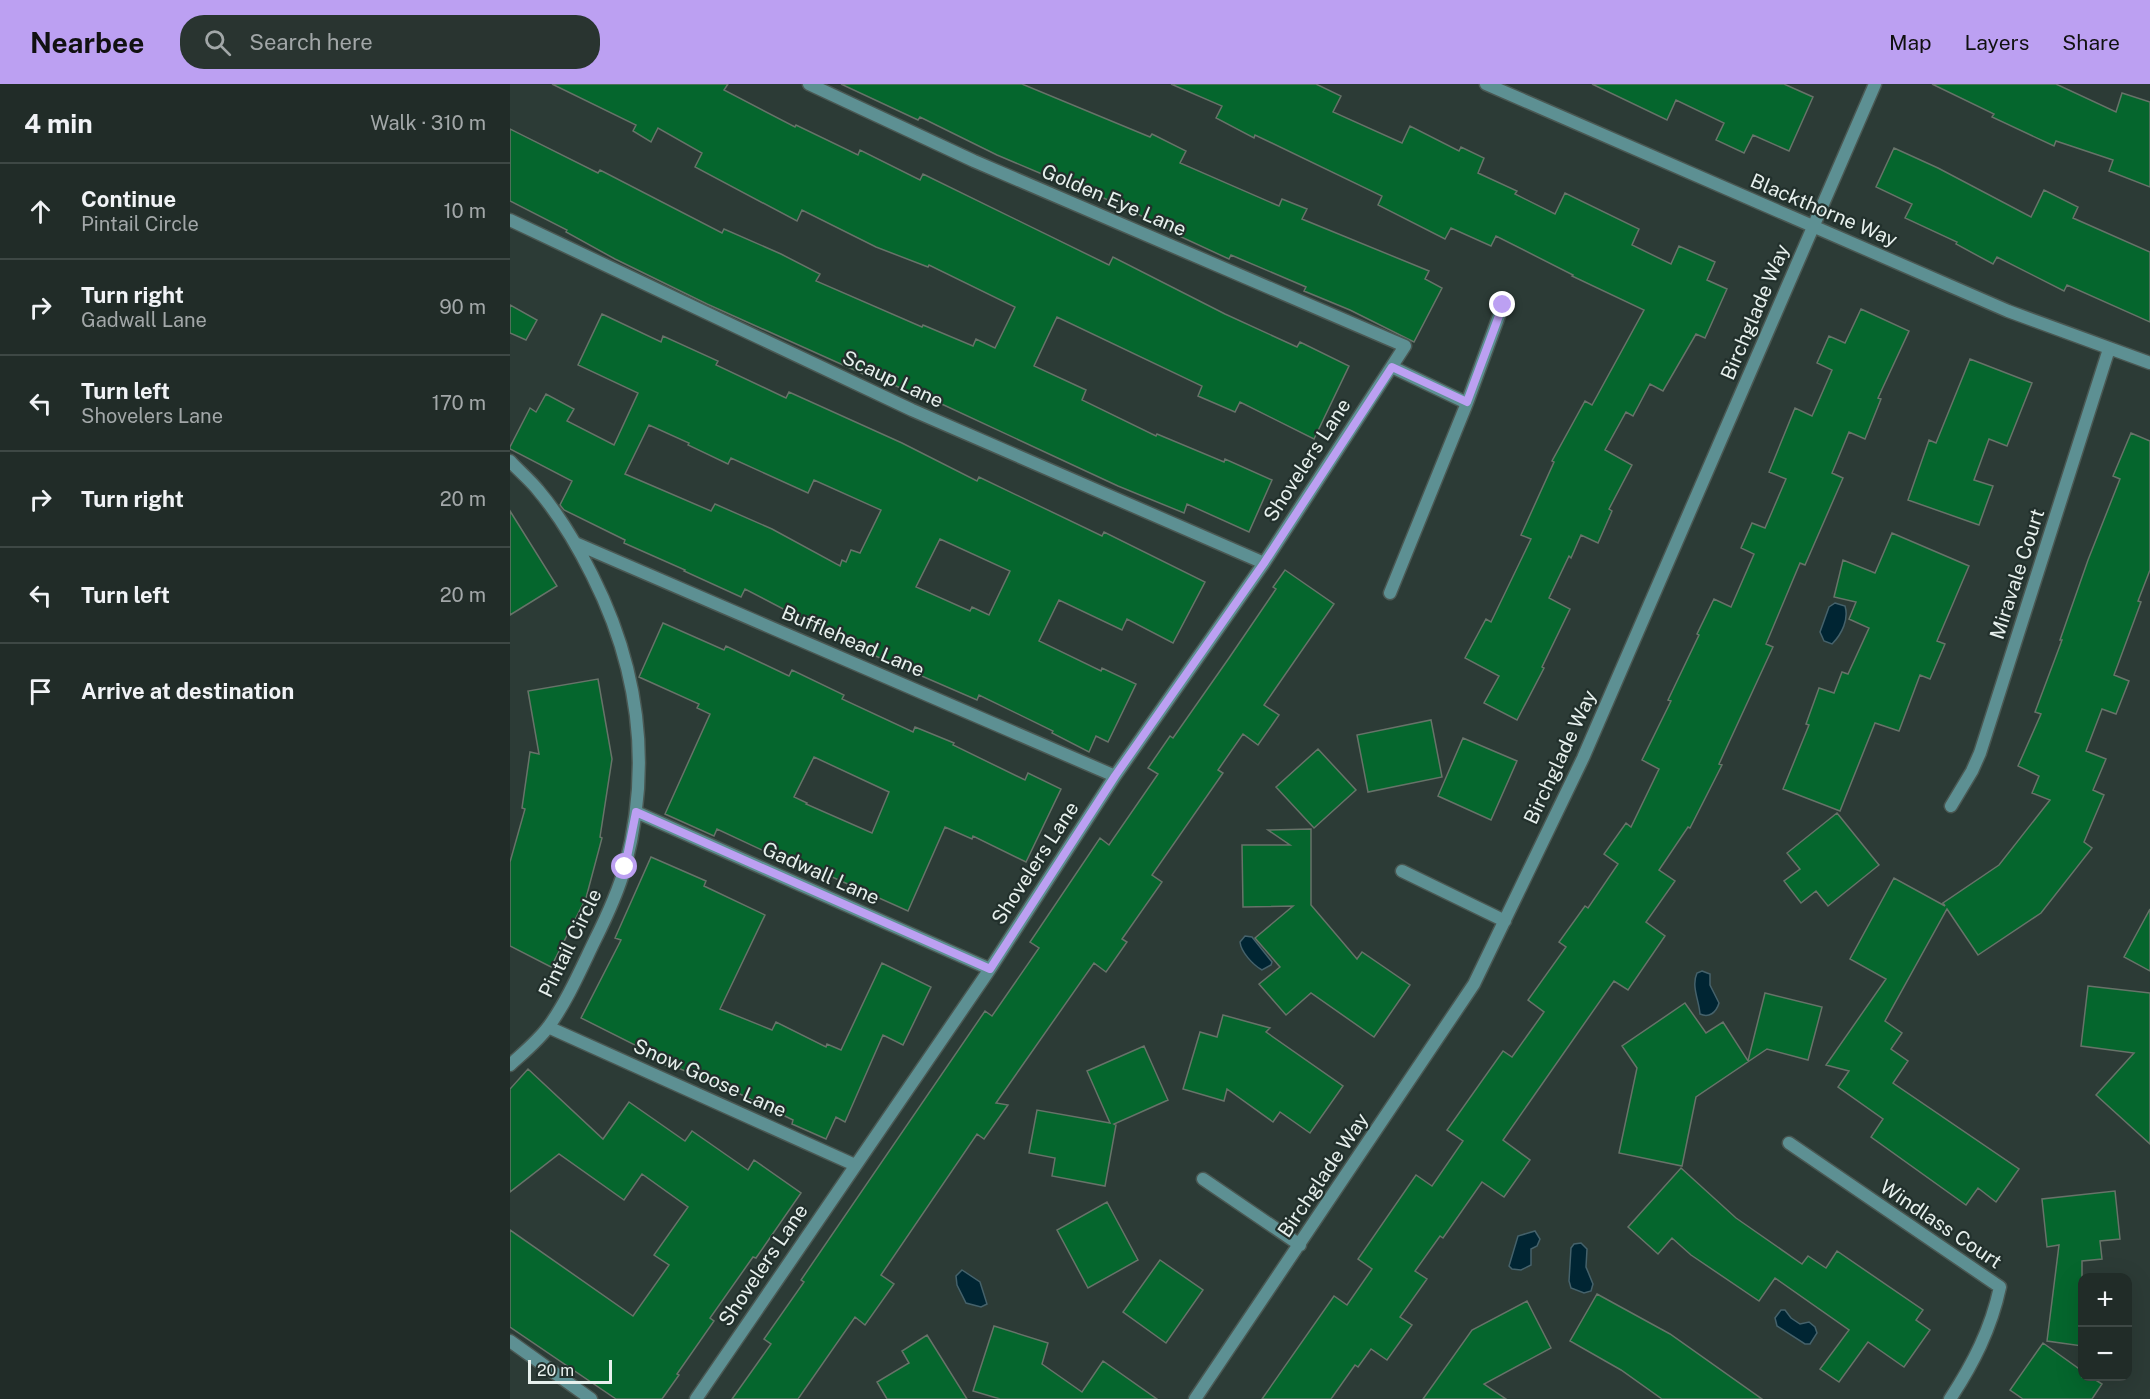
<!DOCTYPE html>
<html lang="en">
<head>
<meta charset="utf-8">
<style>
  :root { --surface:#212c28; --page:#293430; --text:#f1f3f6; --muted:#a2a7a8; --line:#3e4845; --accent:#bca0f2 }
  body { margin:0; font-family:"Public Sans",sans-serif; background:var(--page); color:var(--text) }
  .controls { position:absolute; right:18px; bottom:18px; display:grid; overflow:hidden; border-radius:12px; box-shadow:0 6px 24px #0002 }
  .controls button { width:54px; height:54px; display:grid; place-items:center; padding:0; border:0; border-bottom:2px solid var(--line); background:var(--surface); color:var(--text); font:30px sans-serif }
  .scale { position:absolute; left:18px; bottom:15px; width:84px; box-sizing:border-box; padding-left:6px; border:3px solid #e7f0ed; border-top:0; font-size:16px; line-height:21px; white-space:nowrap; color:#e7f0ed; -webkit-text-stroke:4px #22302c; paint-order:stroke }
  .stop { position:absolute; width:18px; height:18px; margin:-14px; border:4px solid #bca0f2; border-radius:50%; background:#fff }
  .stop.end { background:#bca0f2; border-color:#fff; box-shadow:0 2px 6px #0008 }
  .list { margin:0; padding:0; list-style:none }
  h2 { display:flex; justify-content:space-between; align-items:center; height:78px; margin:0; padding:0 24px; font-size:26px }
  h2 small { font-size:20px; font-weight:400; color:var(--muted) }
  .list li { display:grid; grid-template-columns:39px 1fr auto; gap:18px; align-items:center; box-sizing:border-box; height:96px; padding:0 24px; border-top:2px solid var(--line) }
  .list b { display:block; font-size:22px; white-space:nowrap }
  .list p { margin:0; font-size:20px; white-space:nowrap; color:var(--muted) }
  .list em { font-size:20px; font-style:normal; color:var(--muted) }
  .icon { flex:none; width:33px; height:33px; fill:none; stroke:currentColor; stroke-width:2; stroke-linecap:round; stroke-linejoin:round }
  .map { position:relative; flex:none; width:1640px; height:1315px; overflow:hidden }
  header { display:flex; align-items:center; gap:36px; box-sizing:border-box; height:84px; padding:0 30px; background:var(--accent); color:#111 }
  header strong { font-size:28px }
  nav { display:flex; gap:33px; margin-inline-start:auto; font-size:21px }
  .search { width:420px; height:54px; background:var(--page); display:flex; align-items:center; gap:15px; box-sizing:border-box; padding:0 21px; border-radius:24px; color:var(--muted); font-size:22px }
  main { display:flex }
  aside { flex:1; background:var(--surface) }
  .map>svg:first-child { display:block }
  .water { fill:#002533; stroke:#45626b; stroke-width:1.5 }
  .building { fill:#05662d; stroke:#677369; stroke-width:1.5; fill-rule:evenodd }
  .lines { fill:none; stroke-linecap:round; stroke-linejoin:round }
  .service-casing { stroke:#4a5853; stroke-width:15 }
  .minor-casing { stroke:#4a5853; stroke-width:15 }
  .service { stroke:#5d9093; stroke-width:12 }
  .minor { stroke:#5d9093; stroke-width:12 }
  .route { stroke:#bca0f2; stroke-width:8 }
  .labels { text-anchor:middle; dominant-baseline:central; stroke-width:4.5; stroke-linejoin:round; paint-order:stroke }
  .street-label { font-size:20px; fill:#e7f0ed; stroke:#22302c }
</style>
</head>
<body>
<header>
<strong>Nearbee</strong>
<div class="search"><svg class="icon" aria-label="search" viewBox="0 0 24 24"><circle cx="10" cy="10" r="6"/><path d="M15 15l6 6"/></svg>Search here</div>
<nav><a>Map</a><a>Layers</a><a>Share</a></nav>
</header>
<main>
<aside>
<h2>4 min<small>Walk · 310 m</small></h2>
<ul class="list">
<li><svg class="icon" aria-label="ahead" viewBox="0 0 24 24"><path d="M12 20V5M6 11l6-6 6 6"/></svg><div><b>Continue</b><p>Pintail Circle</p></div><em>10 m</em></li>
<li><svg class="icon" aria-label="right" viewBox="0 0 24 24"><path d="M7 20v-9h11M14 6l5 5-5 5"/></svg><div><b>Turn right</b><p>Gadwall Lane</p></div><em>90 m</em></li>
<li><svg class="icon" aria-label="left" viewBox="0 0 24 24"><path d="M17 20v-9H6M10 6l-5 5 5 5"/></svg><div><b>Turn left</b><p>Shovelers Lane</p></div><em>170 m</em></li>
<li><svg class="icon" aria-label="right" viewBox="0 0 24 24"><path d="M7 20v-9h11M14 6l5 5-5 5"/></svg><div><b>Turn right</b></div><em>20 m</em></li>
<li><svg class="icon" aria-label="left" viewBox="0 0 24 24"><path d="M17 20v-9H6M10 6l-5 5 5 5"/></svg><div><b>Turn left</b></div><em>20 m</em></li>
<li><svg class="icon" aria-label="arrive" viewBox="0 0 24 24"><path d="M6 21V4h12l-3 4 3 4H6"/></svg><div><b>Arrive at destination</b></div></li>
</ul>
</aside>
<div class="map">
<svg width="1640" height="1315" viewBox="0 0 1640 1315">
  <rect width="100%" height="100%" fill="#2c3b36"/>
  <path class="water" d="M1325,519l10,3c4,13 -3,28 -13,38l-8,-3 -4,-9 9,-25z
    M735,852l7,1 20,25 -1,3 -9,5c-9,-5 -21,-18 -22,-28z
    M1192,887l8,3v11l9,18c-3,10 -10,15 -19,11 -1,-14 -9,-28 -3,-41z
    M1025,1147l5,8 -3,7 -6,3v16l-10,5 -9,-1 -3,-3 9,-30z
    M1071,1159l6,6 -1,18 7,17 -2,7 -7,2 -13,-5 -2,-7 2,-33 3,-4z
    M452,1186l18,12 7,22 -6,3 -15,-4 -9,-18 -1,-9z
    M1271,1226h4l6,8 9,6 9,-2 6,5 2,6 -7,11h-5l-28,-18 -2,-8z"/>
  <path class="building" d="M42,0h176l-4,6 71,37 1,-2 62,30 2,-5 60,30 3,-6 186,91 4,-8 112,57 72,33 3,-5 49,24 -35,73 -74,-37 -5,10 -37,-16 4,-10 -145,-69 -23,49 52,24 -4,10 74,36 1,-2 67,28 1,-3 47,21 -23,52 -62,-28 -3,9 -66,-27 -185,-86v2l-60,-26 -1,2 -165,-74 -92,-45 -49,-27 1,-2 -57,-29v-72l88,44 2,-3 122,63 2,-4 57,25 39,20 -4,7 106,46 1,-2 50,21 3,-7 19,9 20,-41 -86,-42 -1,2 -52,-20 -74,-37 -5,11 -102,-54 7,-14 -44,-25 -7,14 -18,-11 3,-6z
    M331,0h181l128,53 2,-3 34,17 -6,12 99,43 3,-7 25,10 -5,10 127,52 -4,8 17,9 -28,54 -64,-32 -46,-19 2,-4 -75,-32 -2,4 -52,-24v-2l-69,-33 -64,-29 -2,3 -45,-19 -77,-38 -2,3z
    M661,0h145l25,12 -8,16 69,31 8,-17 49,25 2,-4 23,11 -6,15 39,18 -2,3 40,20 10,-21 74,36 -7,16 39,19 8,-18 36,16 -8,18 20,9 -22,49 -9,-4 -33,57 -13,-7 -17,32 -7,-4 -21,38 27,15 -23,44 3,2 -14,32 -17,-8 -10,23 -2,-2 -20,42 21,11 -28,58 2,1 -27,52 -33,-17 15,-27 -34,-18 21,-39 5,3 40,-83 -10,-4 33,-73 -2,-1 33,-60 7,4 52,-95 -72,-34 1,-1 -77,-39 -5,10 -40,-18 -6,11 -67,-34 4,-9 -127,-61 -1,3 -38,-20 6,-12z
    M1082,0h192l29,13 -24,54 -36,-16 -9,18 -28,-13 8,-17 -48,-23 -9,20z
    M1422,0h124l60,28 6,-19 28,9v85l-41,-16 4,-11 -57,-19 -2,5 -62,-29 2,-3z
    M1384,64l44,20 93,49 13,-27 34,17 -5,11 77,34v70l-83,-37 -3,6 -67,-34 -4,7 -37,-20 1,-2 -52,-24 7,-14 -36,-17z
    M0,221l27,15 -11,20 -16,-7z
    M1351,225l48,22 -31,67 3,1 -16,40 -16,-7 -17,41 11,5 -38,87 -5,-2 -34,81 7,3 -54,117 3,1 -32,63 -2,-1 -29,43 16,11 -29,41 19,14 -37,54 -14,-9 -111,159 27,20 -26,37 -22,-15 -39,56 -3,-2 -25,35 12,8 -27,38 12,8 -25,35 -16,-11 -13,18 -3,-2 -24,34h-69l72,-103 13,9 25,-36 -14,-10 58,-84 16,11 31,-45 -16,-11 56,-79 9,6 32,-45 -16,-12 38,-53 -7,-5 26,-36 3,2 30,-44 -14,-10 22,-31 5,4 28,-58 -17,-9 29,-59 -3,-1 31,-65 -2,-1 17,-35 17,8 23,-53 -13,-6 11,-25 13,5 21,-49 -17,-7 26,-64 17,8 20,-46 -15,-7 12,-27 16,7z
    M92,230l59,28 2,-6 55,25 -2,4 70,33 3,-6 113,51 75,38 2,-4 123,59 2,-4 101,50 -32,61 -46,-24 -5,11 -63,-30 -20,41 62,30 1,-3 34,16 -28,58 -12,-6 -7,16 -37,-19 1,-2 -74,-36 -2,5 -166,-72 1,-4 -67,-35 -4,8 -57,-26 1,-1 -61,-27 1,-3 -61,-30 -4,-5 12,-24 -62,-32v-2l20,-39 6,4 10,-18 28,15 -7,12 47,24 24,-52 -60,-28zM139,341l40,18 -1,2 40,19 3,-6 77,35 6,-13 67,30 -21,43 -9,-3 -5,12 -4,-2 -2,6 -68,-37 -57,-25 -4,7 -86,-37zM430,455l70,32 -21,44 -17,-8 -2,4 -54,-24z
    M1460,275l62,24 -25,63 -18,-7 -15,41 19,6 -14,39 -71,-25 21,-60 7,3z
    M1621,349l19,8v129l-12,31 3,1 -27,73 15,6 -13,33 -14,-5 -16,42 20,8 -13,31 11,5 -20,47 8,6 -51,65 -63,42 -31,-46 -62,112 17,12 -11,16 17,12 -15,22 126,86 -23,33 -18,-14 -12,17 -95,-68 12,-18 -45,-32 11,-16 -23,-6 60,-86 -36,-20 44,-81 51,28 -2,-3 56,-38 51,-65 -18,-7 7,-17 -21,-10 23,-52 -6,-2 27,-72h-2l28,-80 32,-81 -7,-3z
    M0,427l47,75 -47,29z
    M1382,449l77,33 -32,75 8,3 -15,35 -10,-4 -21,56 -24,-8 -35,88 -57,-22 26,-64 -3,-1 13,-36 15,5 8,-21 6,2 21,-46 -20,-9 7,-17 -22,-5 9,-37 32,13z
    M775,486l49,34 -70,101 15,10 -21,30 -15,-11 -25,36 5,3 -71,102 10,7 -40,57 5,3 -21,30 -12,-9 -98,140 12,2 -24,34 -7,-5 -96,141 13,9 -29,41 -10,-8 -57,82h-66l39,-55 -7,-5 40,-57 -3,-2 184,-269 7,5 47,-68 -9,-6 70,-104 9,7 49,-71 -10,-6 22,-32 3,2 56,-80 47,-69 -3,-2z
    M153,539l61,27 2,-4 63,30 3,-6 52,25 -2,4 71,33 2,-5 39,16 -1,2 72,35 3,-7 33,16 -35,73 -53,-26 -1,3 -27,-12 -37,84 -125,-56 -2,4 -64,-30 -3,7 -49,-22 45,-100 -13,-6 2,-4 -60,-27zM304,673l75,35 -17,41 -66,-29 1,-1 -13,-6z
    M88,595l14,80 -12,78 2,1 -16,60 -35,69 -41,-21v-84l15,-53 -3,-1 8,-56 9,2 -11,-63z
    M921,636l11,57 -74,15 -11,-57z
    M953,654l54,23 -26,59 -53,-24z
    M808,665l38,41 -42,38 -38,-41z
    M1327,729l42,52 -51,41 -12,-15 -15,12 -17,-22 16,-12 -13,-16z
    M801,745v76l46,54 5,-7 48,33 -36,52 -63,-44 -25,22 -27,-31 21,-17 -25,-29 38,-32 -50,1 -1,-62h48l-22,-15z
    M141,773l55,24 -2,5 61,29 -45,94 52,21 4,-8 50,25 1,-3 14,6 41,-87 49,24 -28,58 -20,-10 -38,87 -9,-5 -10,22 -34,-15 1,-4 -53,-26 -62,-26 -1,2 -37,-16 3,-5 -62,-31 40,-78 -6,-2z
    M1640,825v62l-26,-14z
    M1578,902l62,7v151l-54,-49 38,-42 -53,-7z
    M1255,909l57,14 -14,53 -41,-11 -71,48 -14,69 -63,-13 18,-85 -15,-22 63,-43 21,30 17,-11 25,39z
    M713,931l47,13 -4,4 77,54 -33,47 -30,-21 -7,10 -46,-33 -3,12 -41,-12 17,-57 17,5z
    M634,962l24,54 -54,24 2,1 -11,61 -53,-10 3,-18 -26,-5 8,-43 73,13 -23,-52z
    M18,985l75,70 26,-37 56,39 7,-10 56,39 6,-10 47,33 -45,65 -3,-1 -43,61 4,3 -37,53 2,1 -17,24h-46l-106,-72v-97l123,86 36,-51 -15,-10 34,-48 -46,-33 -18,26 -65,-46 -49,38v-103z
    M1171,1084l55,50 66,46 6,-8 18,12 11,-17 86,59 -7,10 14,10 -26,37 -36,-25 -29,40 -19,-13 29,-39 -74,-52 -16,23 -68,-46 -19,-17 -14,16 -30,-27z
    M1605,1107l5,48 -20,2 2,18 -20,2v85l-35,-5 12,-96 -12,2 -5,-48z
    M597,1118l31,58 -50,28 -31,-58z
    M650,1176l43,30 -37,53 -43,-31z
    M1087,1210l73,40 92,65h-100l-41,-29 -51,-29z
    M1017,1217l24,47 -67,36 22,15h-83l49,-69z
    M484,1242l54,17 -6,21 40,28 21,-31 54,38h-157l-27,-8z
    M417,1251l40,64h-80l-10,-17 32,-19 -7,-12z
    M1533,1259l39,28v6h9l11,7 -10,15h-69l-13,-9z"/>
  <g class="lines">
    <defs>
      <path id="service" d="M957,319l36,-98
        M880,509l77,-190 -75,-36"/>
      <path id="minor" d="M976,0l522,227 142,52
        M0,136l402,190 352,153
        M0,377c9,10 20,19 28,29 22,26 39,55 54,85 47,93 60,190 33,292 -7,26 -19,51 -31,75 -14,29 -27,59 -45,84 -11,15 -26,27 -39,39
        M65,459l540,233
        M1441,722l21,-35 8,-18 129,-404
        M126,728l354,157
        M892,787l103,50
        M38,943l307,138
        M1279,1059l211,144c-9,42 -27,77 -50,112
        M693,1095l97,66
        M0,1257l81,58
        M186,1315l294,-430 125,-193 149,-213 141,-217 -431,-185 -165,-77
        M685,1315l279,-415 109,-226 292,-674"/>
    </defs>
    <use href="#service" class="service-casing"/>
    <use href="#minor" class="minor-casing"/>
    <use href="#service" class="service"/>
    <use href="#minor" class="minor"/>
  </g>
  <g class="lines">
    <path class="route" d="M115,783l11,-55 354,157 125,-193 149,-213 128,-196 75,35 36,-97"/>
  </g>
  <g class="labels">
    <g class="street-label">
      <text transform="translate(604 116) rotate(23)">Golden Eye Lane</text>
      <text transform="translate(1314 126) rotate(23)">Blackthorne Way</text>
      <text transform="translate(1245 228) rotate(-67)">Birchglade Way</text>
      <text transform="translate(383 295) rotate(25)">Scaup Lane</text>
      <text transform="translate(797 376) rotate(-57)">Shovelers Lane</text>
      <text transform="translate(1507 490) rotate(-72)">Miravale Court</text>
      <text transform="translate(343 557) rotate(23)">Bufflehead Lane</text>
      <text transform="translate(1050 673) rotate(-65)">Birchglade Way</text>
      <text transform="translate(525 779) rotate(-57)">Shovelers Lane</text>
      <text transform="translate(311 789) rotate(24)">Gadwall Lane</text>
      <text transform="translate(60 859) rotate(-64)">Pintail Circle</text>
      <text transform="translate(200 994) rotate(24)">Snow Goose Lane</text>
      <text transform="translate(813 1091) rotate(-56)">Birchglade Way</text>
      <text transform="translate(1431 1140) rotate(34)">Windlass Court</text>
      <text transform="translate(253 1181) rotate(-56)">Shovelers Lane</text>
    </g>
  </g>
</svg>
<div class="controls">
<button>+</button>
<button>−</button>
</div>
<div class="scale">20 m</div>
<div class="stop" style="left:115px;top:783px"></div>
<div class="stop end" style="left:993px;top:221px"></div>
</div>
</main>
</body>
</html>
